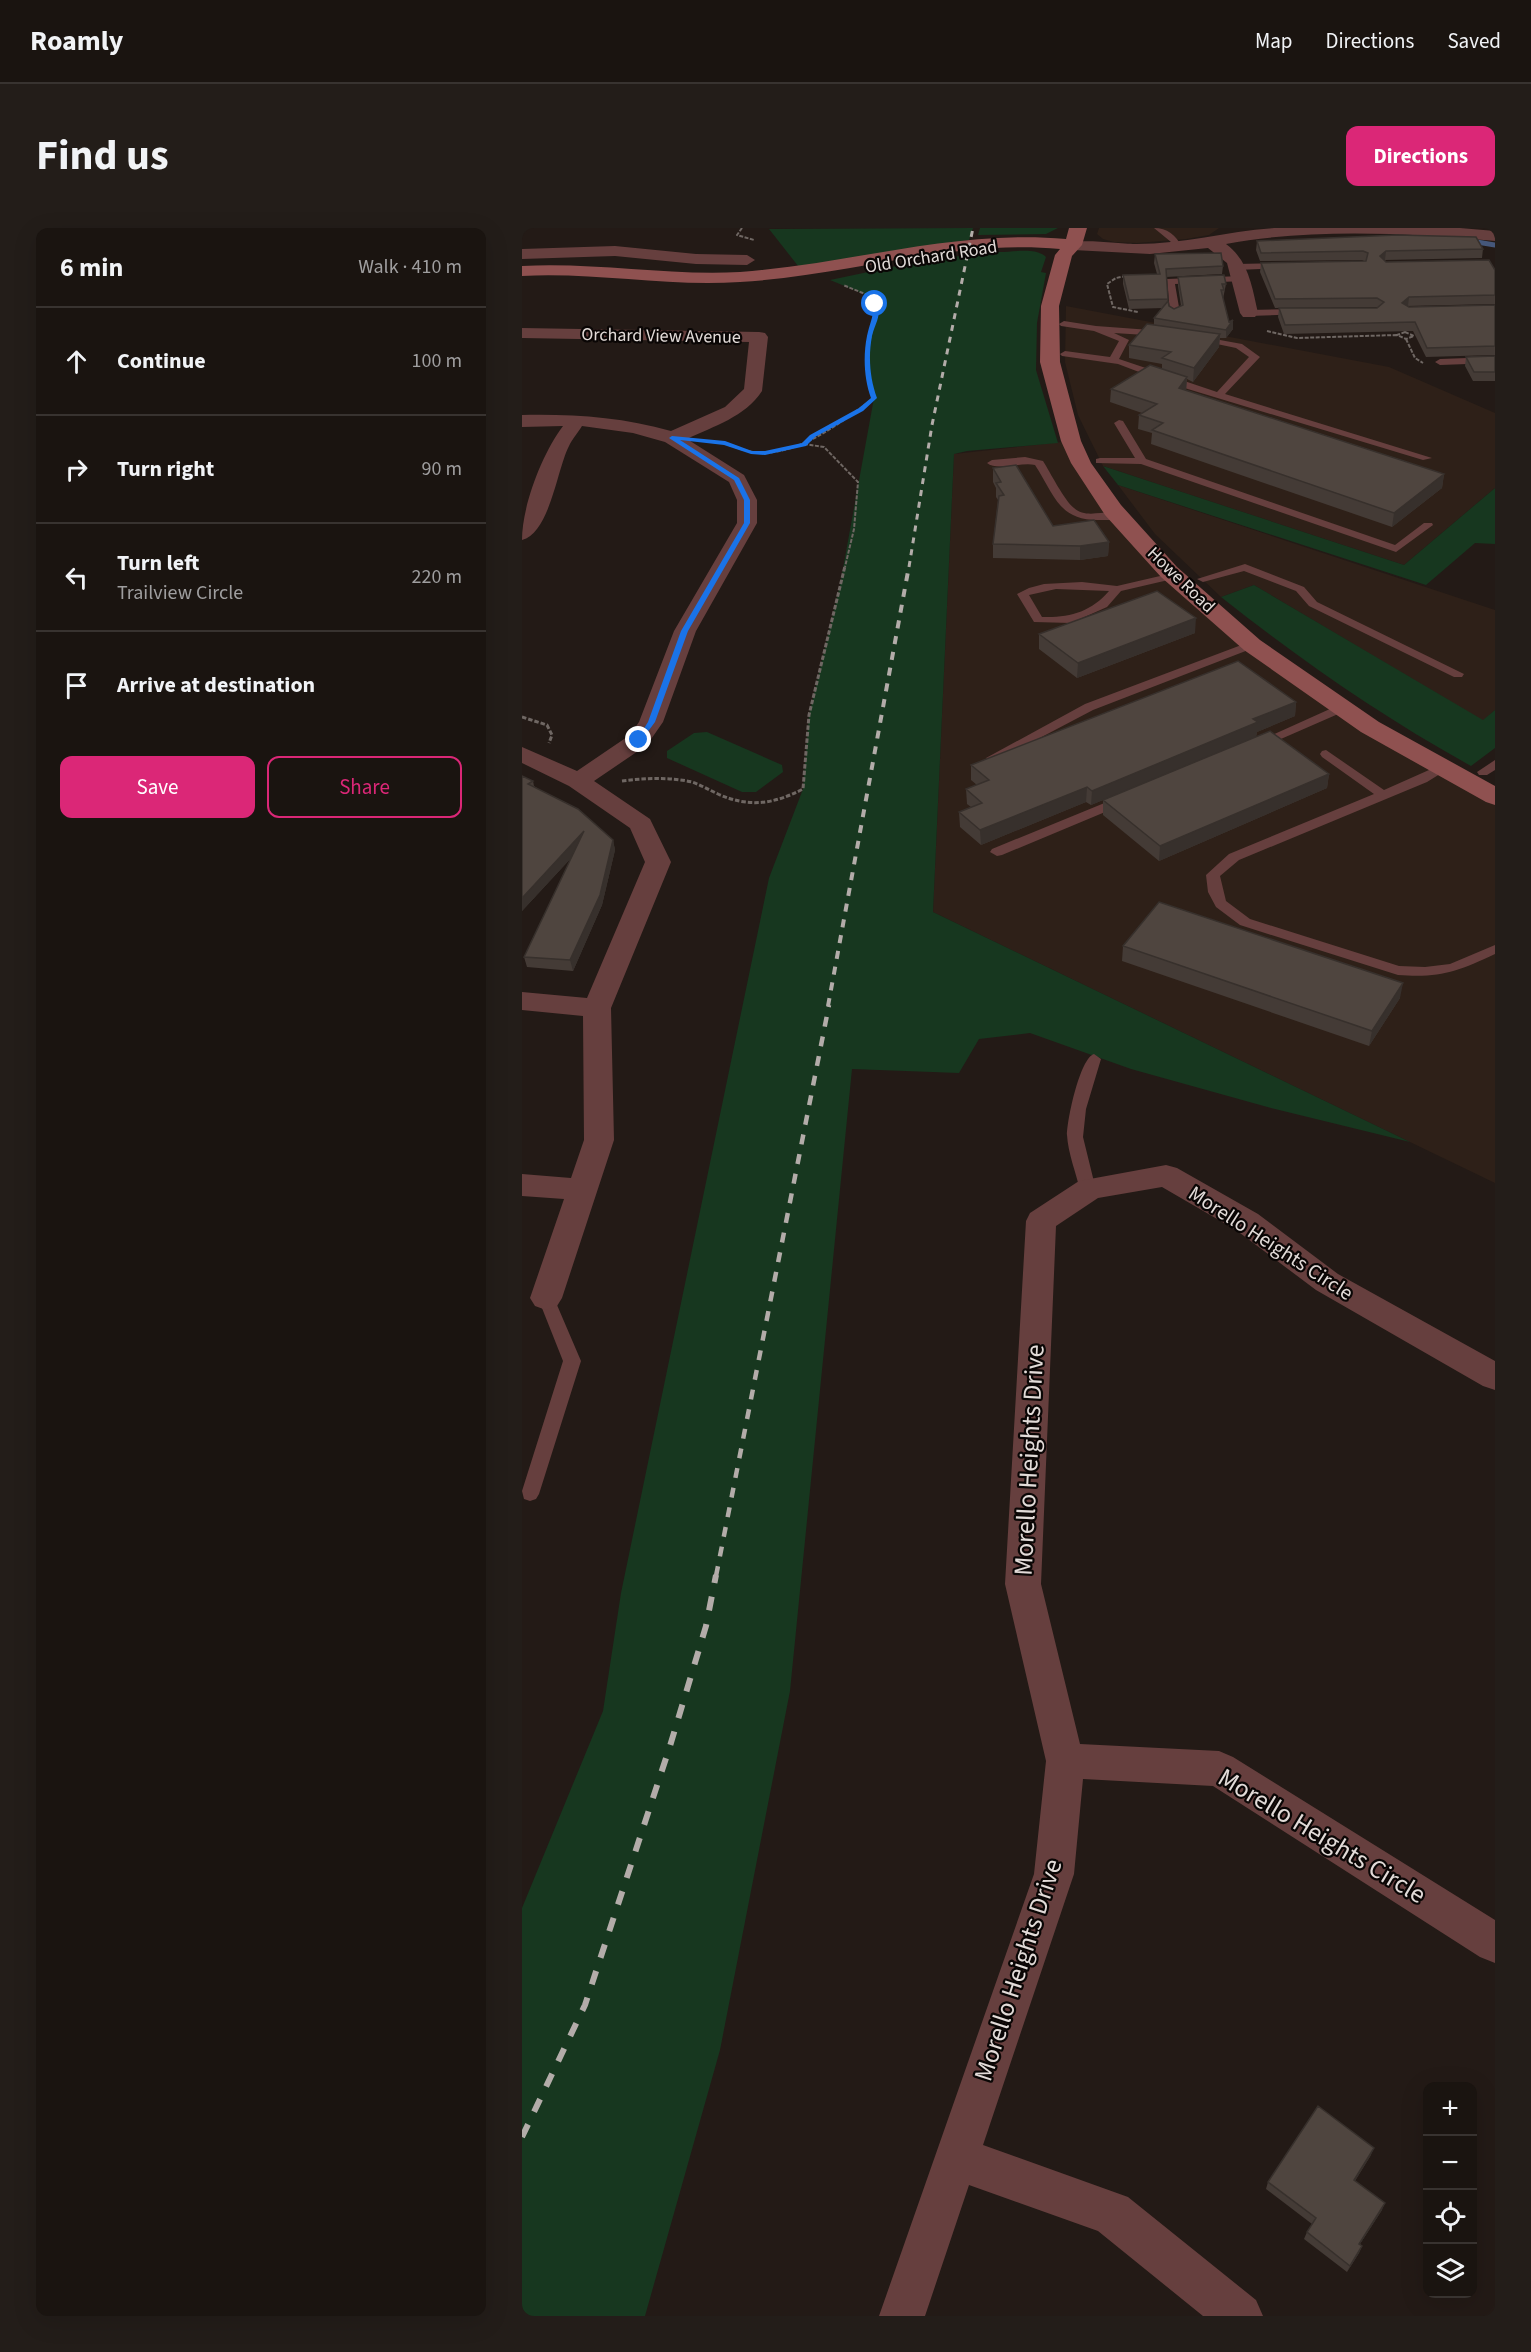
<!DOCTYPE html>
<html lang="en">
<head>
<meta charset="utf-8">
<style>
  :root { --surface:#1a1410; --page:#231d19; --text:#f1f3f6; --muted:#9f9e9f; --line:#383330; --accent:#db2777 }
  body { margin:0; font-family:"Source Sans 3",sans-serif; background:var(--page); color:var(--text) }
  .controls { position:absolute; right:18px; bottom:18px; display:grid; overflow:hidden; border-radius:12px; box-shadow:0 6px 24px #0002 }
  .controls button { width:54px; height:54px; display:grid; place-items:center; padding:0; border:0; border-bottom:2px solid var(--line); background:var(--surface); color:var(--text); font:30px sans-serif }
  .stop { position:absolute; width:18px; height:18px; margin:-14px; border:4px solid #1a73e8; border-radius:50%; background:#fff }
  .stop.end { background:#1a73e8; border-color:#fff; box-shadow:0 2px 6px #0008 }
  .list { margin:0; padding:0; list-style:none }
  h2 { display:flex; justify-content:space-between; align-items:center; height:78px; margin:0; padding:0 24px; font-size:26px }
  h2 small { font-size:20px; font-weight:400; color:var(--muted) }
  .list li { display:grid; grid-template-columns:39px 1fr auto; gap:18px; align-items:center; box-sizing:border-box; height:108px; padding:0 24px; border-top:2px solid var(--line) }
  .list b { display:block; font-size:22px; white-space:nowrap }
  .list p { margin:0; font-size:20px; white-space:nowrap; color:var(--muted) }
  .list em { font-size:20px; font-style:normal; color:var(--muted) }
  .actions { display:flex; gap:12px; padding:18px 24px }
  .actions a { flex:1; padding:14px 0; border:2px solid var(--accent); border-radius:12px; text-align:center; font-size:21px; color:var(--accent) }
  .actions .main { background:var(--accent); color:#fff }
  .icon { flex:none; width:33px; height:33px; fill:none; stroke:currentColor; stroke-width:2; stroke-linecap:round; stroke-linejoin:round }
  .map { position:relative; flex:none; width:973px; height:2088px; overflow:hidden; border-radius:12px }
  header { display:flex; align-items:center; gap:36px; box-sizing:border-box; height:84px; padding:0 30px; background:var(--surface); border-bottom:2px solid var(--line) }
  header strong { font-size:28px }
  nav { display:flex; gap:33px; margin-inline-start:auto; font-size:21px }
  .intro { display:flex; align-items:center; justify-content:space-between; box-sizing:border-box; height:144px; padding:0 36px }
  h1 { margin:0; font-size:42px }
  .button { padding:15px 27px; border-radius:12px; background:var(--accent); color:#fff; font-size:21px; font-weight:700 }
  main { display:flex; gap:36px; padding:0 36px }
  aside { flex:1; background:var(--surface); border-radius:12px; box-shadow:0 6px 24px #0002 }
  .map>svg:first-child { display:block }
  .built { fill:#2e2018 }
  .green { fill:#17371f }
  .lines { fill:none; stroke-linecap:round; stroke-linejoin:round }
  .stream { stroke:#45577a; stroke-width:5 }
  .path-far1 { stroke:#6f6763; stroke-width:2; stroke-dasharray:4 1.5; stroke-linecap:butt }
  .path { stroke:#6f6763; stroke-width:3; stroke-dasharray:4.5 2; stroke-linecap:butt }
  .lane { fill:#663f3e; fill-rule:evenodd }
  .street { fill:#663f3e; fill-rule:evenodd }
  .secondary { fill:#8f5150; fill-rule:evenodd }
  .rail-far3 { stroke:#b3aca9; stroke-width:3; stroke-dasharray:6 6; stroke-linecap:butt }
  .rail-far2 { stroke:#b3aca9; stroke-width:4; stroke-dasharray:8 8; stroke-linecap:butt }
  .rail-far1 { stroke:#b3aca9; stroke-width:4.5; stroke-dasharray:10 10; stroke-linecap:butt }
  .rail { stroke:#b3aca9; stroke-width:6; stroke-dasharray:14 14; stroke-linecap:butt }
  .wall { fill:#443b36 }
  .shaded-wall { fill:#37302c }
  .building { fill:#4f453f; stroke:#37302c; stroke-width:1.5 }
  .route { fill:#1a73e8 }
  .labels { text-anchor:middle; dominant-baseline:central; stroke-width:4.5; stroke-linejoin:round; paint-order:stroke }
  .far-street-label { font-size:18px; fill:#e2dbd8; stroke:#0a0605 }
  .street-label { font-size:21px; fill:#e2dbd8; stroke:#0a0605 }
  .near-street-label { font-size:26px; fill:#e2dbd8; stroke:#0a0605 }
</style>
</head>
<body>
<header>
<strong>Roamly</strong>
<nav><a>Map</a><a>Directions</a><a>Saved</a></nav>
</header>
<div class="intro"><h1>Find us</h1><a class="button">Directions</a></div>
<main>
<aside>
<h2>6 min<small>Walk · 410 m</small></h2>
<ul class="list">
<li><svg class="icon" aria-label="ahead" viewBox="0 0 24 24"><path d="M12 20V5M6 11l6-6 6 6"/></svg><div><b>Continue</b></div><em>100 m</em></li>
<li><svg class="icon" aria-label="right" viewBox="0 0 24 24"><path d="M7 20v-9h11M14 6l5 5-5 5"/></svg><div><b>Turn right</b></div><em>90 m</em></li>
<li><svg class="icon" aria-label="left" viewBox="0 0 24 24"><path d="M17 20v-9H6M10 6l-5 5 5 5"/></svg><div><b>Turn left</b><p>Trailview Circle</p></div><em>220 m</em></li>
<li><svg class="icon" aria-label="arrive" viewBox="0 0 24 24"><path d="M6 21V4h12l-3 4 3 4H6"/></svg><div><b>Arrive at destination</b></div></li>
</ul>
<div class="actions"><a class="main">Save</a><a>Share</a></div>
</aside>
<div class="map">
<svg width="973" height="2088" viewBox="0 0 973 2088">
  <rect width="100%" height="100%" fill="#231a16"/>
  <path class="built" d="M577,0h120l-10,7 -23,4 -49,4 -23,-1 -11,-3 -6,-5z
    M544,78l323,61 106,46v75l-91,77 -301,-99 -25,-51 -13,-53z
    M549,213l23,40 158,164 243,152v386l-562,-271 21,-458z
    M596,257l377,125v100l-12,11 -229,-136 -33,12 -66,-63z"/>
  <path class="green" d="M451,0l-4,12 -44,6 -123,25 -33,-42z
    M458,0h78l-12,6 -68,1z
    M478,24c13,0 36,-5 46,5l-5,15 5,1 -9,50 -1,47 22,73 -91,8 -13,3 -21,458 477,230 -139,-34 -140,-39 -101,-36 -51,6 -20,34 -107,-4 -62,622 -70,359 -75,266h-123v-408l81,-197 18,-118 148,-715 34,-89 6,-74 31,-130 34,-187 -7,-18 2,-44 9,-24 -3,-8 -6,-8 -39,-16 100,-21z
    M581,238l301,99 91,-77v56l-20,-1 -49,42 -308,-100z
    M732,357l229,135 12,-10v38l-24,18c-90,-50 -169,-105 -250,-169z
    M185,504l75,33 1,7 -27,20h-14l-75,-34v-7l27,-18z"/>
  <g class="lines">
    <path class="stream" d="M949,13l24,4"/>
    <path class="path-far1" d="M220,0l-5,7 17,5
      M604,48l-10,2 -9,6 6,23 25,5
      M745,103l30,7 100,-3
      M883,104l9,4 -8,3 -9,-4z
      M884,111l9,19 8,5
      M201,215c13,4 26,10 40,10 41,-1 80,-32 111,-55 -11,-30 -7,-57 4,-86l-8,-16 -27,-11
      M282,216l20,3 34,35 -4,47 -9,38"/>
    <path class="path" d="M0,489l25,8 5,10 -3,8
      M100,553c23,-3 48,-4 70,1 9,3 17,8 26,12 31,14 56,10 85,-5l6,-74 36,-149"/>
    <path class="lane" d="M632,0c13,0 22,7 28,19l-1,2h-6l-4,-7z
      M761,35l4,3 -1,2 -49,2 -4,-3 4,-3z
      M719,48l4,3 -1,2 -69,3 5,29 -5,3 -5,-3 -3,-34z
      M779,81l3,1v4l-55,2 -5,-3 5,-3z
      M542,93l32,5 68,5v4l-3,1 -47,-3 15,7 -10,19 98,33 32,-35 -13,-9 -43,-9 5,-3 44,8 18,13 -35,37 207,64 -9,2 -255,-77 -50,-19 -56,-8 -2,-2 5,-3 45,6 9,-16 -25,-10 -33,-5 -2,-2z
      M973,129v6l-55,2 -5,-3 5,-3z
      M597,192l4,1 23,38 249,86 29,-22h8l1,2 -37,27 -255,-88 -45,-1v-4l4,-1h35l-21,-35z
      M503,229l18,4c7,11 21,39 31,47 14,13 37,-2 49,8 -6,5 -15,4 -23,4 -41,1 -45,-24 -65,-55 -14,-3 -38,6 -48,-2l5,-3z
      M723,336l59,23 13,15 147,72 -2,3h-8l-145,-71 -13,-15 -52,-20 -41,11 -6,-3z
      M651,345l4,1v4l-56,13 -14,16 -36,16 -37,-1 -17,-28 12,-6 15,-4 38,-2 35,4zM534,361l53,2c-18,21 -40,27 -67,26l-13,-22z
      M730,413l4,2v4l-163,63 -97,51h-8l-2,-3 99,-54z
      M819,476l6,4 -2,3 -85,37h-8l-2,-3z
      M804,522l58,40 54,-24h8l2,3 -21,13 -188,78 -19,16 6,25 24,18 149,47 26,1 25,-3 45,-19v9c-38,18 -55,24 -97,21l-158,-50 -24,-18 -8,-15 -2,-17 23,-21 145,-60 -52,-37 -2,-3 2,-3z
      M973,532v10l-8,5h-8l-2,-3z
      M602,567l6,4 -1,3 -127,53 -5,1 -7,-4 2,-3z
      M572,826l7,5 -15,50 -3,28 13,53 -2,4h-12l-2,-4c-4,-17 -12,-37 -13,-55 0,-15 13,-77 27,-81z
      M24,1064l6,2 2,4 27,63 -42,133 -3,5 -6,2 -6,-2 -2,-8 41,-130 -25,-63 2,-4z"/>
    <path class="street" d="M752,0h186l35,3v10c-86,-8 -184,-13 -269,3 23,17 26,43 32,69l-3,4h-12l-3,-4 -13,-50 -19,-15 -58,6 -77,-4 -8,-5c6,-8 58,-1 72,-1 46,0 91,-13 137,-16z
      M93,18l81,8 51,1 8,5 -8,5 -51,-1 -81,-8 -93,3v-10z
      M0,100l237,4 6,1 3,4 -6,54c-17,26 -48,35 -75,48l57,36 13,25v23l-61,108 -33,91 -16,23 -53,36 56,38 21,43 -60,146 3,132 -52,158 -5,8 -11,4 -11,-4 -5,-8 34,-99 -42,-3v-22l49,4 13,-38 -1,-124 -61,-6v-18l65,6 58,-136 -15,-34 -61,-42 -47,-23v-16l55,24 53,-36 9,-13 35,-91 63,-108v-23l-8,-18 -64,-40 -32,-9 -51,-7c-4,7 -10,13 -13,20 -12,23 -19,87 -47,94 0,-34 20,-86 41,-114l-41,1v-12c51,-1 99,2 149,16l54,-24 19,-18 5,-47 -227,-4z
      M644,937l11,3 81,46 80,60 157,87v29l-12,-4 -167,-96 -80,-60 -74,-43 -64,11 -42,28 -15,358 39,160 139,7 14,6 262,163v43l-15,-6 -267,-171 -130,-7 -9,95 -91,271 145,52 128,103 7,16h-60l-105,-85 -129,-46 -44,131h-46l155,-442 12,-113 -41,-177 21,-363 4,-8 49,-32z"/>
    <path class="secondary" d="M547,0h18l-5,17 -10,11 -13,50 1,56 21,79 10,22 30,42 56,62 83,73 119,82 116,64v19l-9,-3 -125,-70 -117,-82 -83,-73 -56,-62 -34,-52 -10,-22 -21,-79 1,-56 14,-51 5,-6c-109,-10 -213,27 -320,33 -73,5 -145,-10 -218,-6v-10c73,-4 146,10 218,6 110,-8 215,-43 326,-33z"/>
    <path class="rail-far3" d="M387,339l23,-142 41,-197"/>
    <path class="rail-far2" d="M306,778l81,-440"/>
    <path class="rail-far1" d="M194,1348l113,-571"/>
    <path class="rail" d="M0,1909l63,-132 85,-259 36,-120 10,-51"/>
  </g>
  <path class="wall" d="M735,13l226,8 -1,9 -97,2 1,2 109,8v34l-88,2 2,1 86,-2v50l-69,2 -13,-26 -129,3 -6,-17 1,-9h99l-2,-1 -101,1 -15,-36 1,-9 103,-2 -2,-1 -102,1 -4,-11z
    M633,26l68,12 -1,8 -56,3 2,25 1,4 5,3 7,-3 -3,-20v-9l48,7 -3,15 6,23 4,-2v9l-7,9h-6l-1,9 -26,35 -6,-3 -1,11 258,84 -2,14 -50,39 -241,-83 1,-11 -14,-4 1,-14 3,-2 -32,-11 1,-13 51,-20v-5l-33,-6v-13l25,-20v-7l9,-10 -34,1 -6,-25v-9l34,-1 -3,-11z
    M973,128v25h-22l-8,-15 1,-9z
    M471,240l60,58 56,16 -1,14 -28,4 -87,-2v-14l5,-44 -2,-3v-9l-3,-6z
    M673,405l-118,45 -38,-29v-15z
    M774,474l-1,14 -38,16 -1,5 73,37 -2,14 -168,73 -56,-46v-15l-12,5 -5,-3 -105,43 -21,-18 -1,-15 12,-5 -4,-3 -1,-15 11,-4 -6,-5v-15z
    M0,548l11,5 1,5 79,54 2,10 -13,55 -29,66 -46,-4 -3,-10 48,-100 -50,54z
    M601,718l277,52 -31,48 -247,-85z
    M849,1927l-16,26 27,29 -22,34 2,2 -3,7 -12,19 -43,-33 3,-7 5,-8 -46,-35 2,-7z"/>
  <path class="shaded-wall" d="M864,23l-1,9 -6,5 1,-9z
    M887,69l-1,9 -7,6 1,-9z
    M711,92v9l-7,9v-8z
    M698,106l-1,13 -26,35 1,-14z
    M665,149l-1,14 -7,-3z
    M922,246l-2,14 -50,39 2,-14z
    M587,314l-1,14 -28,4v-14z
    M674,390l-1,15 -118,45 1,-15z
    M774,474l-1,14 -38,16 -1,5 -165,68 1,-14 161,-72z
    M807,546l-2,14 -168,73 1,-15z
    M565,559l-1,15 -105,43 -1,-15z
    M62,603l2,11 -64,69v-13z
    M91,612l2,10 -13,55 -29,66 -3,-11z
    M881,755l-3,15 -31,48 3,-15z
    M852,1920l-3,7 -20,32 3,-7z
    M863,1975l-3,7 -26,40 3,-6z
    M840,2018l-3,7 -12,19 3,-6z"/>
  <path class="building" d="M875,7l79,2 7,12 -97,2 -6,5 6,6 103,-2 6,10v25l-86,2 -7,6 7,4 86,-2v41l-68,2 -12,-26 -130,3 -6,-17h98l7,-6 -7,-4 -102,1 -14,-36 105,-2 2,-8 -5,-2 -102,2 -4,-12z
    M699,25l2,13 -57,3 2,30 -39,1 -6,-25 37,-1 -5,-20z
    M702,47l2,9h-4l2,6h-3l8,32 4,-2 -7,10 -72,-12 14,-17 1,5 5,3 9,-4 -5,-28z
    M625,96l73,10 -26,34 -32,-10 9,-6 -42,-7z
    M973,128v16h-21l-8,-15z
    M628,137l37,12 -8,11 265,86 -50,39 -242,-83 11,-7 -24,-8 18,-11 -46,-15z
    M494,237l37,61 41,-6 15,22 -29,4 -87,-2 6,-48 5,-1 -8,-12 5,-1 -8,-14z
    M635,363l39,27 -118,45 -39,-29z
    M716,433l58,41 -43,17 5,3 -166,69 -5,-4 -107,43 -21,-18 23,-9 -16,-14 23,-9 -18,-15z
    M748,503l59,43 -169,72 -57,-46z
    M0,548l11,5 -5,3 50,25 35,31 -13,55 -30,65 -46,-3 60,-126 -62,67z
    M637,674l244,81 -31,48 -249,-85z
    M796,1878l56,42 -20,32 31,23 -26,41 3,2 -12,20 -43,-34 9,-14 -48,-36z"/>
  <path class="route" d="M351,75h4c5,13 -2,20 -5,33 -4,21 -2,43 5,62l-14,13 -48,26 -9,9 -41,9 -14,-1 -27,-9 -44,-5 59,38 11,22v23l-62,108 -33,91 -14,19h-5l12,-19 33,-91 63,-108v-23l-10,-20 -65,-42 3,-2 53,5 27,10h13l37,-8 8,-8 49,-27 12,-10c-7,-19 -8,-42 -4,-62 3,-14 7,-19 6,-33z"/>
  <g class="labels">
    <g class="far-street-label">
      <text transform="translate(409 29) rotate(-9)">Old Orchard Road</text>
      <text transform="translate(139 108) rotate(1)">Orchard View Avenue</text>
      <text transform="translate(659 352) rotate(44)">Howe Road</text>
    </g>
    <g class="street-label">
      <text transform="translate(749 1015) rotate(33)">Morello Heights Circle</text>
    </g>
    <g class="near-street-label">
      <text transform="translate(507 1232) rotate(-87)">Morello Heights Drive</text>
      <text transform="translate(800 1608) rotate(31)">Morello Heights Circle</text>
      <text transform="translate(496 1742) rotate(-72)">Morello Heights Drive</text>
    </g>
  </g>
</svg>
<div class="controls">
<button>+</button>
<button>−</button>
<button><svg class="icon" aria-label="locate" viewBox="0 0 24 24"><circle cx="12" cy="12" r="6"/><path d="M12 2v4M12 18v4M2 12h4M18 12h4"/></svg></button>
<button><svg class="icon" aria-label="layers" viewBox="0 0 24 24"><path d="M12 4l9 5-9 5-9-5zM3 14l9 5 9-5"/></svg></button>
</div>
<div class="stop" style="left:353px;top:76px"></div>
<div class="stop end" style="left:117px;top:512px"></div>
</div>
</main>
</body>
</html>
